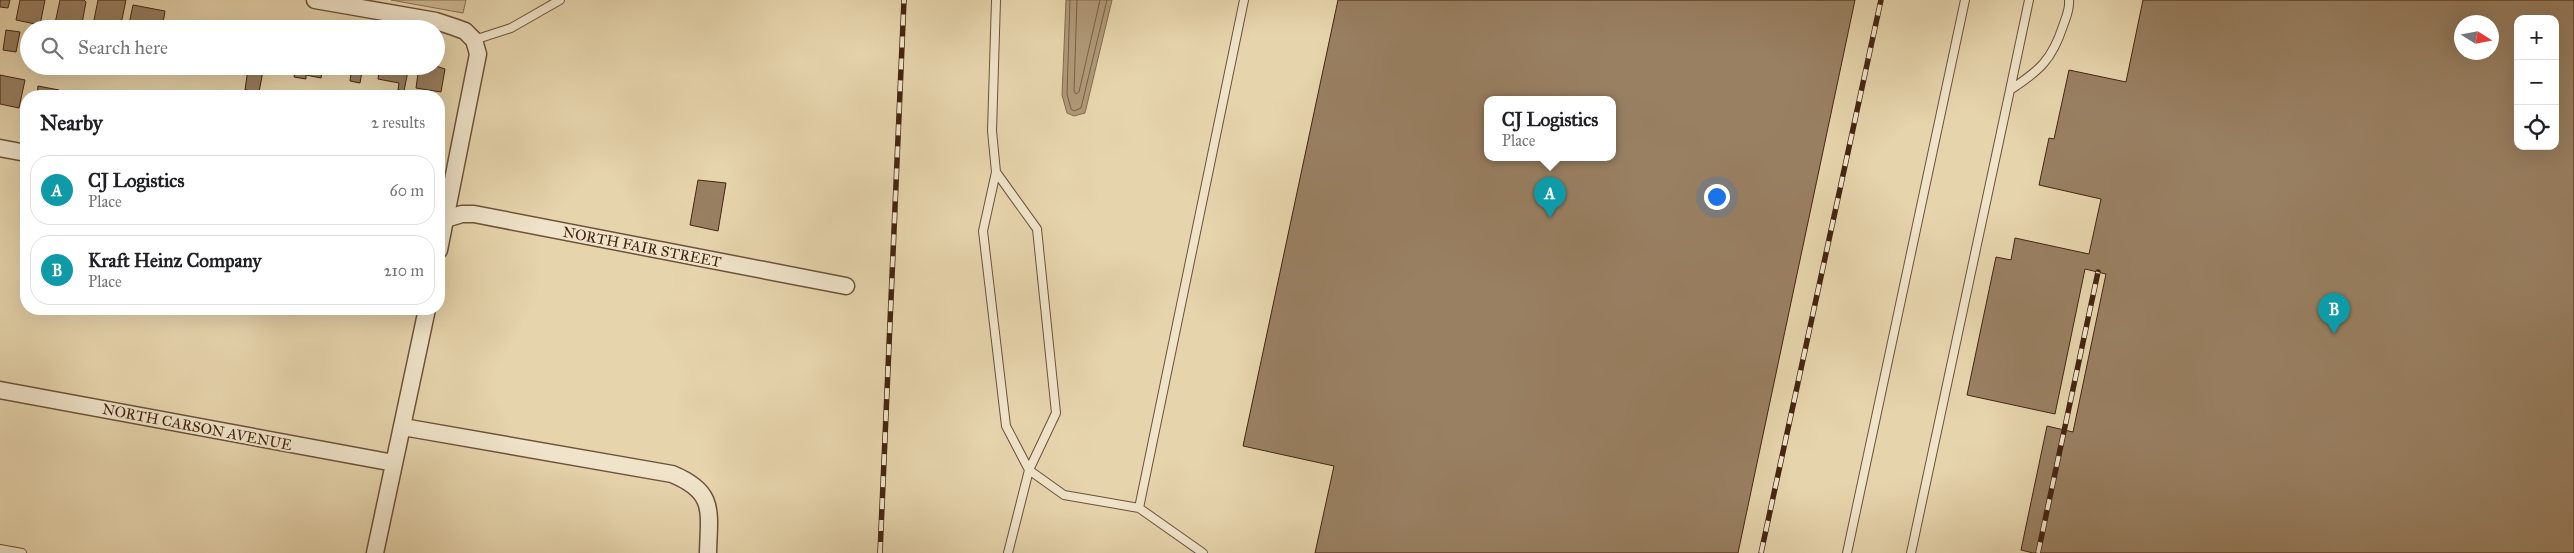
<!DOCTYPE html>
<html lang="en">
<head>
<meta charset="utf-8">
<style>
  :root { --surface:#fff; --page:#f2f2f2; --text:#202124; --muted:#757577; --line:#e0e0e0; --accent:#d93025 }
  body { margin:0; font-family:"IM FELL Great Primer",serif; background:var(--page); color:var(--text) }
  .controls { position:absolute; right:15px; top:15px; display:grid; overflow:hidden; border-radius:10px; box-shadow:0 5px 20px #0002 }
  .controls button { width:45px; height:45px; display:grid; place-items:center; padding:0; border:0; border-bottom:1px solid var(--line); background:var(--surface); color:var(--text); font:25px sans-serif }
  .compass { position:absolute; left:2454px; top:15px; width:45px; height:45px; border-radius:50%; background:var(--surface); box-shadow:0 5px 20px #0002; rotate:101deg }
  .you { position:absolute; left:1716px; top:196px; width:18px; height:18px; margin:-12px; border:4px solid #fff; border-radius:50%; background:#1a73e8; box-shadow:0 0 0 8px #1a73e833 }
  .badge { display:grid; place-items:center; width:32px; height:32px; border-radius:50%; background:var(--accent); color:#fff; font-size:16px; font-weight:700 }
  .pin { position:absolute; translate:-50% -41px; filter:drop-shadow(0 1px 2px #0008) }
  .pin::after { content:''; position:absolute; top:26px; width:18px; height:15px; background:inherit; clip-path:polygon(0 0,100% 0,50% 100%) }
  .popup { position:absolute; left:1484px; top:96px; width:132px; height:65px; box-sizing:border-box; display:grid; place-content:center; border-radius:10px; background:var(--surface); filter:drop-shadow(0 1px 4px #0005); font-size:16px; white-space:nowrap; color:var(--muted) }
  .popup b { font-size:19px; color:var(--text) }
  .popup::after { content:''; position:absolute; left:50%; top:100%; margin-left:-10px; border:10px solid transparent; border-top-color:var(--surface) }
  .list { margin:0; padding:0; list-style:none }
  h2 { display:flex; justify-content:space-between; align-items:center; height:65px; margin:0; padding:0 20px; font-size:21px }
  h2 small { font-size:16px; font-weight:400; color:var(--muted) }
  .list li { display:grid; grid-template-columns:32px 1fr auto; gap:15px; align-items:center; box-sizing:border-box; height:70px; margin:0 10px 10px; padding:0 10px; border:1px solid var(--line); border-radius:20px }
  .list b { display:block; font-size:19px; white-space:nowrap }
  .list p { margin:0; font-size:16px; white-space:nowrap; color:var(--muted) }
  .list em { font-size:16px; font-style:normal; color:var(--muted) }
  .icon { flex:none; width:28px; height:28px; fill:none; stroke:currentColor; stroke-width:2; stroke-linecap:round; stroke-linejoin:round }
  .map { position:relative; flex:none; width:2574px; height:553px; overflow:hidden }
  .search { position:absolute; background:var(--surface); box-shadow:0 5px 20px #0002; left:20px; top:20px; width:425px; height:55px; display:flex; align-items:center; gap:12px; box-sizing:border-box; padding:0 18px; border-radius:28px; color:var(--muted); font-size:19px }
  .panel { position:absolute; background:var(--surface); box-shadow:0 5px 20px #0002; left:20px; top:90px; width:425px; height:225px; border-radius:20px }
  .map>svg:first-child { display:block }
  .green { fill:#cbb692; stroke:#886e52 }
  .water { fill:#af9877; stroke:#856a4e }
  .lines { fill:none; stroke-linecap:round; stroke-linejoin:round }
  .shore { stroke:#7a5e44; stroke-width:1 }
  .building { fill:#998062; stroke:#452511; fill-rule:evenodd }
  .service-casing { stroke:#6d5138; stroke-width:10 }
  .minor-casing { stroke:#6d5138; stroke-width:19 }
  .service { stroke:#efe3c9; stroke-width:8 }
  .minor { stroke:#efe3c9; stroke-width:16 }
  .rail-casing { stroke:#452511; stroke-width:5.5 }
  .rail { stroke:#efe3c9; stroke-width:4; stroke-dasharray:11; stroke-linecap:butt }
  .labels { text-anchor:middle; dominant-baseline:central; stroke-width:4; stroke-linejoin:round; paint-order:stroke }
  .street-label { font-size:15px; fill:#452511; stroke:#efe3c9 }
</style>
</head>
<body>
<div class="map">
<svg width="2574" height="553" viewBox="0 0 2574 553">
  <rect width="100%" height="100%" fill="#e6d4ac"/>
  <filter id="stains"><feTurbulence type="fractalNoise" baseFrequency=".004" numOctaves="4"/><feColorMatrix values="0 0 0 0 .2 0 0 0 0 .09 0 0 0 0 .02 0 0 0 .5 -.17"/></filter>
  <radialGradient id="worn" r=".72"><stop offset=".6" stop-color="#630" stop-opacity="0"/><stop offset="1" stop-color="#630" stop-opacity=".3"/></radialGradient>
  <path class="green" d="M391,0h75l-3,13z"/>
  <path class="water" d="M1066,0h46l-27,113 -11,3 -7,-3 -5,-18z"/>
  <g class="lines">
    <path class="shore" d="M1070,0l-3,94 4,15 3,2 7,-3 26,-108
      M1077,0l-3,91 2,3 3,-2 21,-92"/>
  </g>
  <path class="building" d="M0,0h10l-2,8 -8,-1z
    M20,0h25l-5,25 -24,-5z
    M60,0h24l2,2 -5,27 -27,-1z
    M98,0h28l-6,29 -27,-4z
    M1338,0h517l-117,553h-423l19,-87 -91,-20zM1488,99h124v58h-124z
    M2143,0h431v553h-541l-12,-3 26,-124 26,6 33,-158 -21,-5 -30,145 -88,-19 29,-138 15,3 4,-22 74,16 12,-55 -62,-14 10,-47 5,1 15,-69 57,12zM2518,19h37v127h-37zM2462,22h30v30h-30z
    M133,5l32,6 -3,18h-34z
    M183,21l22,4 -1,4h-22z
    M225,21l19,3 -1,5h-22l3,-1z
    M6,30l14,2 -4,20 -13,-2z
    M296,66h27l-2,12 -15,-3v4l-12,-2z
    M333,66h30l-3,17 -10,-2 1,-8 -19,-3z
    M380,66h29l-5,25 -6,-1 1,-7 -21,-4z
    M419,66h17l9,3 -4,23 -25,-4z
    M248,69l15,2 -4,21 -14,-2z
    M0,75l25,5 -6,28 -19,-4z
    M38,86l21,4 -1,6h-21z
    M228,91l24,4v1h-25z
    M698,180l28,3 -8,48 -28,-6z"/>
  <g class="lines">
    <defs>
      <path id="service" d="M996,0l-4,131 4,41 -13,59 23,195 23,44 35,25 75,13 64,45
        M474,40l37,-12 49,-28
        M2010,90l19,-90
        M996,172l41,57 19,184 -27,57 -21,83
        M1139,508l105,-508
        M0,549l22,4
        M1847,553l118,-553
        M1911,553l99,-463c29,-19 42,-30 53,-64 3,-9 7,-16 6,-26"/>
      <path id="minor" d="M315,0l121,21 18,6 11,4 9,9 4,14 -39,196
        M0,148l26,5
        M439,221l23,-7h12l372,72
        M0,390l394,73
        M403,427l269,47c44,18 37,37 36,79
        M375,553l52,-244"/>
    </defs>
    <use href="#service" class="service-casing"/>
    <use href="#minor" class="minor-casing"/>
    <use href="#service" class="service"/>
    <use href="#minor" class="minor"/>
    <defs>
      <path id="rail" d="M880,553l24,-553
        M1761,553l120,-553
        M2038,553l60,-281"/>
    </defs>
    <use href="#rail" class="rail-casing"/>
    <use href="#rail" class="rail"/>
  </g>
  <g class="labels">
    <g class="street-label">
      <text transform="translate(642 247) rotate(11)">NORTH FAIR STREET</text>
      <text transform="translate(197 427) rotate(11)">NORTH CARSON AVENUE</text>
    </g>
  </g>
  <rect width="100%" height="100%" filter="url(#stains)"/>
  <rect width="100%" height="100%" fill="url(#worn)"/>
</svg>
<div class="controls">
<button>+</button>
<button>−</button>
<button><svg class="icon" aria-label="locate" viewBox="0 0 24 24"><circle cx="12" cy="12" r="6"/><path d="M12 2v4M12 18v4M2 12h4M18 12h4"/></svg></button>
</div>
<svg class="compass" viewBox="-18 -18 36 36"><path d="M0-13l5 13h-10z" fill="#e53935"/><path d="M0 13l5-13h-10z" fill="#757577"/></svg>
<div class="you"></div>
<div class="pin badge" style="left:1550px;top:218px;background:#0f9aa8">A</div>
<div class="popup"><b>CJ Logistics</b>Place</div>
<div class="pin badge" style="left:2334px;top:334px;background:#0f9aa8">B</div>
<div class="search"><svg class="icon" aria-label="search" viewBox="0 0 24 24"><circle cx="10" cy="10" r="6"/><path d="M15 15l6 6"/></svg>Search here</div>
<section class="panel">
<h2>Nearby<small>2 results</small></h2>
<ul class="list">
<li><span class="badge" style="background:#0f9aa8">A</span><div><b>CJ Logistics</b><p>Place</p></div><em>60 m</em></li>
<li><span class="badge" style="background:#0f9aa8">B</span><div><b>Kraft Heinz Company</b><p>Place</p></div><em>210 m</em></li>
</ul>
</section>
</div>
</body>
</html>
